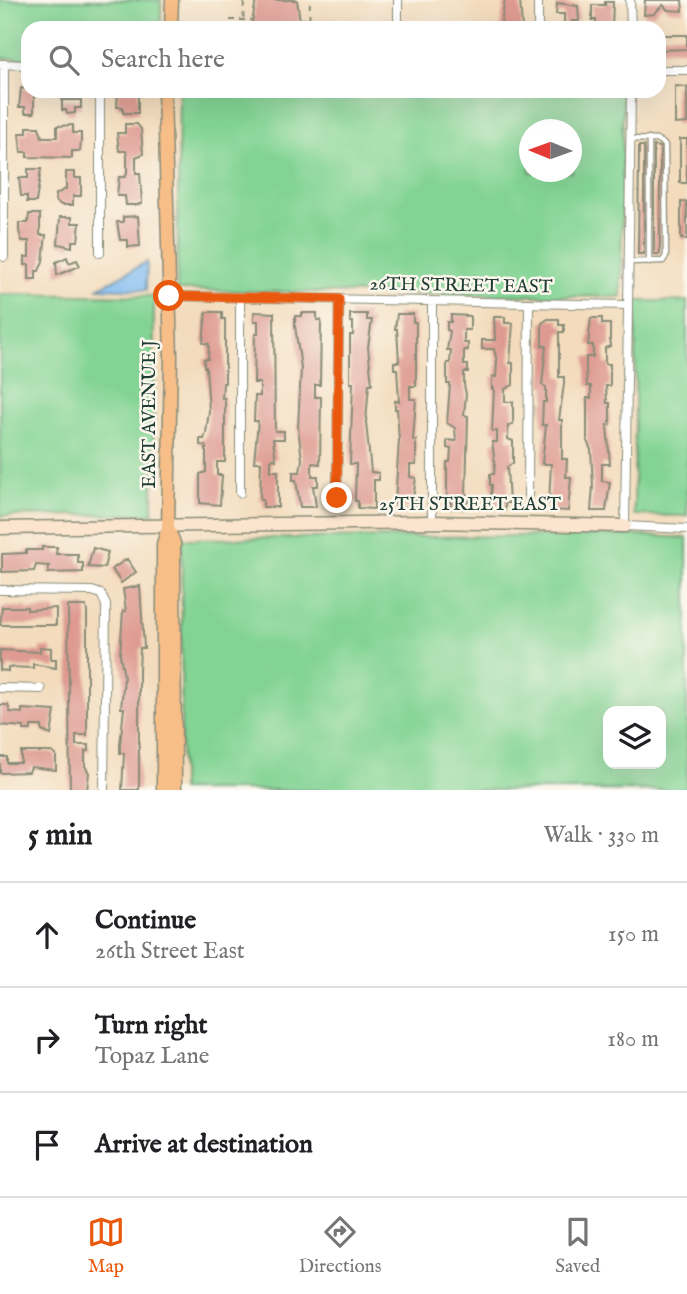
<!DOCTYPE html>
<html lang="en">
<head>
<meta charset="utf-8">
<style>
  :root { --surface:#fff; --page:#f2f2f2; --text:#202124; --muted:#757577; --line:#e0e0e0; --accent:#ea580c }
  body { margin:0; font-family:"IM FELL English",serif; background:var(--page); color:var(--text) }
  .controls { position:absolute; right:21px; bottom:21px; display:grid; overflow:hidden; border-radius:14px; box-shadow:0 7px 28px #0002 }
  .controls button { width:63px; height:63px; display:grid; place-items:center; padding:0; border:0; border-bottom:2px solid var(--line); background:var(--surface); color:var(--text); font:35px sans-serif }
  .compass { position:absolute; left:519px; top:119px; width:63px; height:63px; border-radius:50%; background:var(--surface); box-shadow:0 7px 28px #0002; rotate:271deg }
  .stop { position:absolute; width:21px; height:21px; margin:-16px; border:5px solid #ea580c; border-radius:50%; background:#fff }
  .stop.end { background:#ea580c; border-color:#fff; box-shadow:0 2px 7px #0008 }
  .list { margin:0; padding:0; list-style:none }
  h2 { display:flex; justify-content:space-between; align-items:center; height:91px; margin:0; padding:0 28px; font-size:30px }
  h2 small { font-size:23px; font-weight:400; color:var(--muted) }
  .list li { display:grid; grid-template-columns:46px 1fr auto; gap:21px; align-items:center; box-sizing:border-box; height:105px; padding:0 28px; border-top:2px solid var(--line) }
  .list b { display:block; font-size:26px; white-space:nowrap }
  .list p { margin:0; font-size:23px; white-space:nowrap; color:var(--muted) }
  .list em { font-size:23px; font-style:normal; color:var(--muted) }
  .icon { flex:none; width:38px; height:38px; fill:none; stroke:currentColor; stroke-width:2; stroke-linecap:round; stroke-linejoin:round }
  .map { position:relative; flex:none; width:687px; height:790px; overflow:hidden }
  .search { position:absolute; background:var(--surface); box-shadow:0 7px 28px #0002; left:21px; right:21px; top:21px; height:77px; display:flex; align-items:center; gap:18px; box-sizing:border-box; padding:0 24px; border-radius:21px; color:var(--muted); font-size:26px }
  .sheet { height:406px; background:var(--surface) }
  nav { display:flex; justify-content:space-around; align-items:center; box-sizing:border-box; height:98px; border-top:2px solid var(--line); background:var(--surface); font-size:19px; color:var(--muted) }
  nav a { display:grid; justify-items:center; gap:4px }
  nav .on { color:var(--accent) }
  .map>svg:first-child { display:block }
  .green { fill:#83d494; stroke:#518864; stroke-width:2; fill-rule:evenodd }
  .water { fill:#80bbf2; stroke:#507c93; stroke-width:2 }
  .building { fill:#de9a91 }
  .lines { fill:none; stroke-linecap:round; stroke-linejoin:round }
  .lane-casing { stroke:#898c78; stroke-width:7 }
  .street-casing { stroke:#898c78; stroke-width:10 }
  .secondary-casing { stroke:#898c78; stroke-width:15 }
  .primary-casing { stroke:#898c78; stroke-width:15 }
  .path { stroke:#898c78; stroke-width:2; stroke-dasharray:5 5; stroke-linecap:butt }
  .lane { stroke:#fff; stroke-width:4.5 }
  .street { stroke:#fff; stroke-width:8 }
  .secondary { stroke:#fce5cf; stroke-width:12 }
  .primary { stroke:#f7be88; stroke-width:12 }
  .route { stroke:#ea580c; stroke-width:9 }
  .labels { text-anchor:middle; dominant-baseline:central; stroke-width:5; stroke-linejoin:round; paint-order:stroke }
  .street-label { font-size:19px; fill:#1f3d34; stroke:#fbf7ec }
</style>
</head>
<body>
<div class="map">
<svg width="687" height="790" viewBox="0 0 687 790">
  <rect width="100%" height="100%" fill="#fbf7ec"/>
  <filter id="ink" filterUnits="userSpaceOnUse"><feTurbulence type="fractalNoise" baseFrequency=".0143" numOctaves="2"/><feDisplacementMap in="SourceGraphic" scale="14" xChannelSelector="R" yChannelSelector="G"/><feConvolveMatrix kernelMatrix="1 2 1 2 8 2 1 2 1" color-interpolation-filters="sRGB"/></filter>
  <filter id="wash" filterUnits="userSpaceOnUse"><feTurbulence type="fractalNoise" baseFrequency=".00686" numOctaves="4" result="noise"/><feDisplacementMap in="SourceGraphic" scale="28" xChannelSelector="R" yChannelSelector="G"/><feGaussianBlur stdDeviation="1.57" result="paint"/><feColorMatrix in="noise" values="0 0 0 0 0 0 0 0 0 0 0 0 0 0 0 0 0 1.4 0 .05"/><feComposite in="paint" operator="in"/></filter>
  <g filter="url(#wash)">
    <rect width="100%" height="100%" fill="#f3dbbc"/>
    <path class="green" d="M0,0h161v28h-133v31l-28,-1z
      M179,91h444l-2,206 -444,-7zM530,130h42v42h-42z
      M0,294l154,2 -1,218 -153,2z
      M636,301h51v215l-53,-1z
      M632,535l55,3v252h-506l1,-251zM608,711h53v53h-53z"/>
    <path class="water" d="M147,262l-1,28 -48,-2z"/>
    <g id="blocks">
      <path class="building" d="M256,0h41l4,28h-50z
        M505,0h15l2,28h-22z
        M645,0h37l1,11 -15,-1 -5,-5 -9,9 -10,1z
        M605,2h8l-1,26h-16v-8h-4v-15h13z
        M557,3l21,3 1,15h-7v7h-8v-14h-8z
        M659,35h28v14l-28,1z
        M675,86l12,1v36l-12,1z
        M21,88l13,3v22h-9v-6h-6z
        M118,91h20v22h-15v-6h-6z
        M62,100h19v8h-6v5l-8,1 -1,-4h-4z
        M125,124h12l4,5 2,25 -7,3v16h4l2,30 -5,2h-11l-1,-9h-8l2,-19h6l2,-3v-17l-1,-6h-7l-2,-18h8z
        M73,125v8h8v8l-1,10h-8v7l-45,-1v-5h-6l-2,-19h8v-6h12l3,10h15v-11z
        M680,139h7v44h-7z
        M639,146h5v108h-6z
        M654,146l6,1v107h-6z
        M28,169h13l-5,33h-9v-6h-6l-2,-18h9z
        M66,172h9v6h6v18h-8v9h-12l-5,-4v-7l10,-5z
        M681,202h6v37h-6z
        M29,214h11v21h6l-3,26 -4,10h-3v8h-7v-14h-4v-8h4v-16h-7l-3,-10v-8h9z
        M138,216l2,30 -12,1v-7h-8l-3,-18h6v-5z
        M60,217h12v6h8l-2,18h-6v6l-14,-3z
        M67,257l2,6 8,-3 3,6 -23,9 -1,-13z
        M206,312h16v7h3v64h-2l-1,15h3v64h-8v13h5l-2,30 -20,-2v-29l6,-2v-26l-6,-1v-6h4l2,-6 3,-22 -3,-44h-2v-8h4l1,-15 -6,-1z
        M254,312l20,1 1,118h9v8h-11l3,21 -5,-1v12h7v36h-15v-7h-3l1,-38h-7l4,-41h-4l1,-25h5v-13h-6l1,-49h3v-13h-4z
        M302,313h15v7h4l-1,65h-5v12h6l-1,67 -8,-1v13h6v10h-5l3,21h-16l-4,-27h-3v-8h7l2,-12 -4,-33 3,-59 -6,-42v-10h7z
        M350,314h17v6h5l-4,27 4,37h-3l-3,38 5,50 8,1v7h-5v29l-16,-1v-7h-3l1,-37h-6l3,-81h-3v-48h3v-13h-3z
        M397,314h16v8h3v64h-6v13h6l-3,41h3v25h-6v12l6,1 -3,21 3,1v8l-20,-1 -1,-4 4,-63 -2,-31h-2v-8h4l-2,-32h-3v-7h5l-2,-33h-2z
        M451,315l19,1v14h-6v13h4v7h-4v15h4v7h-4v13l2,9 -2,21 4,1 -2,79h3v7h-3v7h-15v-7h-4v-40h3l1,-13 -4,-1v-8l9,1 -1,-13 -8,-5 3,-39h-3v-21h3l1,-13h-4l3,-19 -3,-1v-8h4z
        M494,317h11v6h8l-3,40h3v22l-8,4v13h8v22l-5,2v13l5,2v22l-6,4 2,36h-4v7h-15l2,-25h-2v-11h4l1,-11 -3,-21h5v-11h-5l2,-42h-2v-13l4,1 1,-16 -3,-12h-12v-9h13z
        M591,318h11v6h8v22l-5,2v16h5v22h-4l1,17h3v22h-3l3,39h-8v17l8,1 -4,29h-15l2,-25 -2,-36 -4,-9v-43h4v-12h-4l-1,-14v-15h7v-12h-5z
        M548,319h11v6h5v7h-5v45h5v7l-5,36h3v39h5l-1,18h5l-3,34 -16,-1v-7h-3l2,-39h-9l4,-39h-4l1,-23h3v-15l-4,-2 4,-39h-4v-23z
        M42,547h15l-1,7h22v9h5v9l-35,1 1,-7 -13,-1 -2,6 -32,1v-18l24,-1v-3h16z
        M93,548l15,4 -4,16 -16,-1z
        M127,559l9,13 -15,11 -9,-14z
        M140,586l4,62h-4l-1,23v119h-17l2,-37h-4v-8l4,-37h-3l3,-31 -4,-22 3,-44h3l-3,-22z
        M68,606h18l1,5v124h-11v10h13v6h-4v15l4,7 -2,17h-17z
        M2,607h25v3l29,-2v17h-56z
        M40,647l11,1v11h5v9l-23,-4v4l-25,-1v4l-8,-1v-20l40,2z
        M0,705h8l2,7 12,1v-4l33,2 -4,24 -9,-4v-5h-11v4h-7v-3l-24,-2z
        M21,752h30l5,3v15l-25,-3 -2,5 -29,1v-16h7v6h14z"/>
    </g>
  </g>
  <g filter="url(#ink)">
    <use href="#blocks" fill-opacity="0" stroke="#898c78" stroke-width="2"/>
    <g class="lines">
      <defs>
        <path id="lane" d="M649,139v123
          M629,262l34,-1 3,-5 -1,-111 -7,-5 -27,-1"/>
        <path id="street" d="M398,0v28
          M630,0l1,28
          M538,28v-28
          M0,64l28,1
          M659,70h28
          M631,91l-6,435 62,3
          M100,253v-162
          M4,257v-193
          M169,296l458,9
          M240,298v195
          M528,495l1,-192
          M337,498l2,-199
          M432,522v-221
          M0,590l92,1 9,3 5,11 -2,185
          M0,688l41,1"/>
        <path id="secondary" d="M0,528l432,-6 193,4"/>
        <path id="primary" d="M171,28l1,-28
          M168,528l6,15 1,247
          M163,790v-246l5,-16 3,-170 -7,-267"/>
      </defs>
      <use href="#lane" class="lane-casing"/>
      <use href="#street" class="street-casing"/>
      <use href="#secondary" class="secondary-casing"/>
      <use href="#primary" class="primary-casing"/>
      <path class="path" d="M255,0l1,1
        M301,19h7
        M230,20h21
        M243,28l1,-28
        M309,28l1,-28"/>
      <use href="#lane" class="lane"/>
      <use href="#street" class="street"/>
      <use href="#secondary" class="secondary"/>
      <use href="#primary" class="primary"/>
    </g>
  </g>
  <g class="lines" filter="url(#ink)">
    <path class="route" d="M169,296l170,3 -2,199"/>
  </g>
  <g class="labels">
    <g class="street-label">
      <text transform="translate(461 286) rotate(1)">26TH STREET EAST</text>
      <text transform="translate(150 414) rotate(-90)">EAST AVENUE J</text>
      <text x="470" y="505">25TH STREET EAST</text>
    </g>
  </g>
</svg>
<div class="controls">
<button><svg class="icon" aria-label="layers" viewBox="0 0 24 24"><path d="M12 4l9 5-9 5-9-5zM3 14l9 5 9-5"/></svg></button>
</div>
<svg class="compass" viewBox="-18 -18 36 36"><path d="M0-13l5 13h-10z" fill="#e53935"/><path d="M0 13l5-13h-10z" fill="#757577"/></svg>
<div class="stop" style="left:169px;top:296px"></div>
<div class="stop end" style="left:337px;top:498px"></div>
<div class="search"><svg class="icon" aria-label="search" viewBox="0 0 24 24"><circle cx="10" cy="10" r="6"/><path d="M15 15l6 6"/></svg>Search here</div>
</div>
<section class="sheet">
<h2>5 min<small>Walk · 330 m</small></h2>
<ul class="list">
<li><svg class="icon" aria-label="ahead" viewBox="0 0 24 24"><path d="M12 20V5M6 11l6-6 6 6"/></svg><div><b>Continue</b><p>26th Street East</p></div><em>150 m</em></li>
<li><svg class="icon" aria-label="right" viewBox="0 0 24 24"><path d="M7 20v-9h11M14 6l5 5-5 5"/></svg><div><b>Turn right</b><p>Topaz Lane</p></div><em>180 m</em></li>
<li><svg class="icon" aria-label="arrive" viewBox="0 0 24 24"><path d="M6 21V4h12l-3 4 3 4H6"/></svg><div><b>Arrive at destination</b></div></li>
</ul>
</section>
<nav>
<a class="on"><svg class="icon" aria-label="map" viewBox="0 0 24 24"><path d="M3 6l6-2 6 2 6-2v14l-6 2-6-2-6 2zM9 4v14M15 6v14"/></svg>Map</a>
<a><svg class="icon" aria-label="directions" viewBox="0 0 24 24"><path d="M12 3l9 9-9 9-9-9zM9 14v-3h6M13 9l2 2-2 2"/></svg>Directions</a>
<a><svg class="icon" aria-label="saved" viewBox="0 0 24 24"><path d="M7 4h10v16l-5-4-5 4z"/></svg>Saved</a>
</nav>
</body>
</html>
